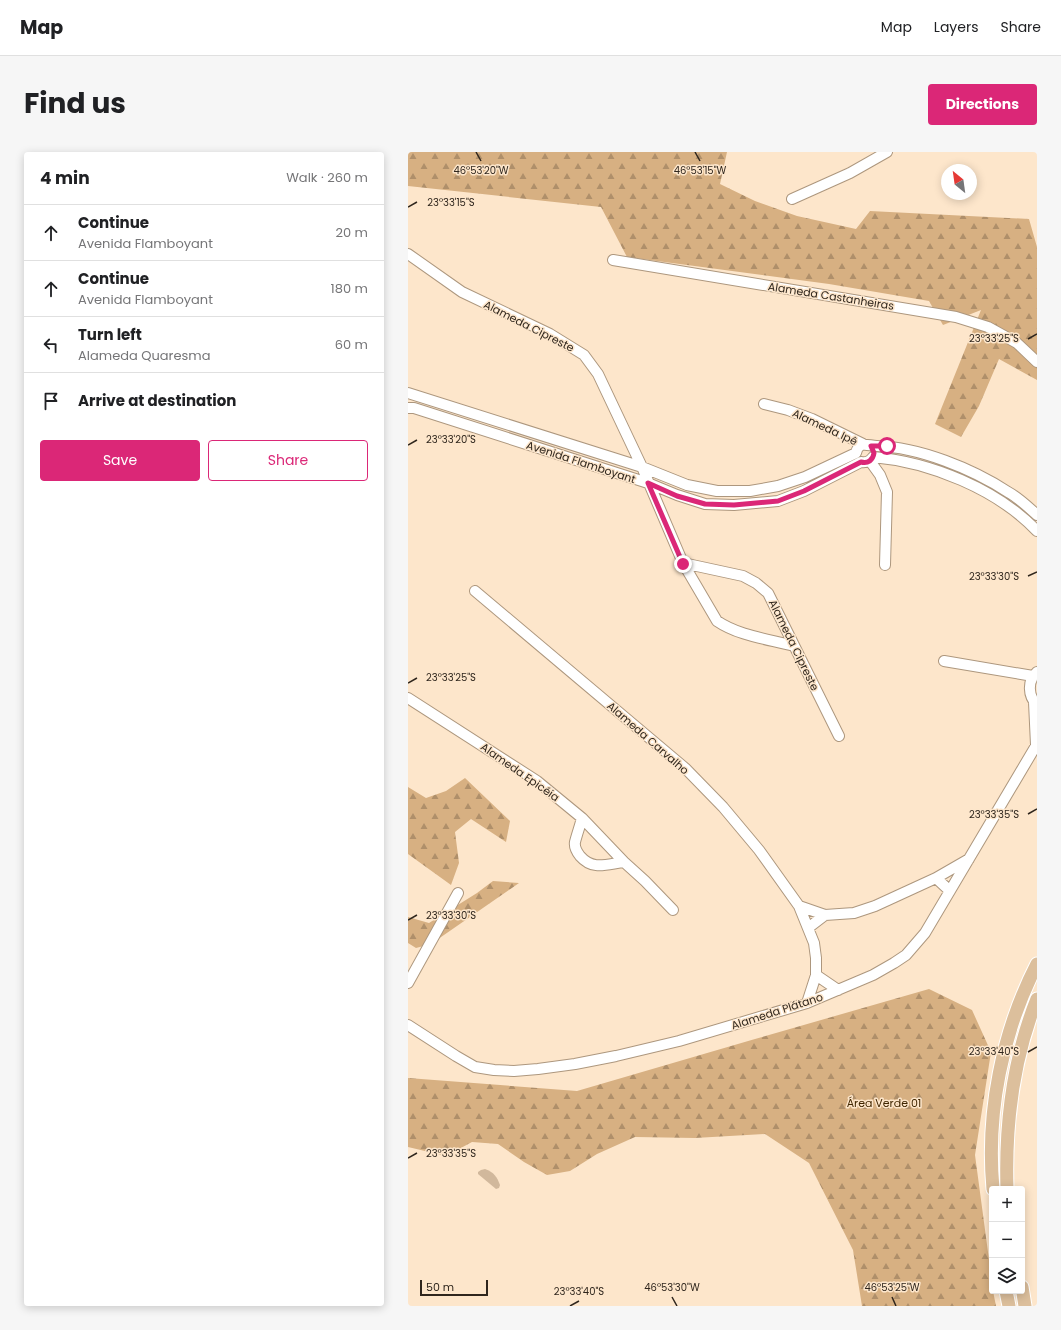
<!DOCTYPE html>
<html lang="en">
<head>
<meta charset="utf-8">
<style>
  :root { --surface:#fff; --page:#f6f6f6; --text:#202124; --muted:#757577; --line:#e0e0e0; --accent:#db2777 }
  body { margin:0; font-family:Poppins,sans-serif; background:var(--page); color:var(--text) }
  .controls { position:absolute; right:12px; bottom:12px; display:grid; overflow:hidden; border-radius:4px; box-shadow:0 2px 10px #0003 }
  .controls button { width:36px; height:36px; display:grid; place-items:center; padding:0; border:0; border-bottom:1px solid var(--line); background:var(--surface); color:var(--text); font:20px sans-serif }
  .compass { position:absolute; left:533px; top:12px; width:36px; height:36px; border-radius:50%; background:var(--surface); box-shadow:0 2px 10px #0003; rotate:331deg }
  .scale { position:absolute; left:12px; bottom:10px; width:68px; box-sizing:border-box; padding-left:4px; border:2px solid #2f261d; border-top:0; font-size:11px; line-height:14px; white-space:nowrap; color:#2f261d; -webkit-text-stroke:3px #fde6cb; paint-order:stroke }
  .stop { position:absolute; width:12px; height:12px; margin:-9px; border:3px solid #db2777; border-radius:50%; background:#fff }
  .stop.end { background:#db2777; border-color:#fff; box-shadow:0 1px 4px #0008 }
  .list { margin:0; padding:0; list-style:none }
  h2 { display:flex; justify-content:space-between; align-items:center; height:52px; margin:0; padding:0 16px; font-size:17px }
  h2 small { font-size:13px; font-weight:400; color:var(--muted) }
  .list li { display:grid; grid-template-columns:26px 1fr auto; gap:12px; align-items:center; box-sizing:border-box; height:56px; padding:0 16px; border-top:1px solid var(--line) }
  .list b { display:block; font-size:15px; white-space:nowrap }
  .list p { margin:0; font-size:13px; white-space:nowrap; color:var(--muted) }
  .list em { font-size:13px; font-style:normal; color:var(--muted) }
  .actions { display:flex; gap:8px; padding:12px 16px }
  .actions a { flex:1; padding:9px 0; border:1px solid var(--accent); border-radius:4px; text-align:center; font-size:14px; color:var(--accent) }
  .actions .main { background:var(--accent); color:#fff }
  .icon { flex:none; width:22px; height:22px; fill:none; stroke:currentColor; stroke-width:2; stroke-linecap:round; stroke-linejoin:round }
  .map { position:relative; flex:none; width:629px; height:1154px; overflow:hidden; border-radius:4px }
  header { display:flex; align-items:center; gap:24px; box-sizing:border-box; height:56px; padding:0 20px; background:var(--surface); border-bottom:1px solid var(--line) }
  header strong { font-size:19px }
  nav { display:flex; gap:22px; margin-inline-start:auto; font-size:14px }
  .intro { display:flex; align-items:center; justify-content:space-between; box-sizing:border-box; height:96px; padding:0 24px }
  h1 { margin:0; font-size:28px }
  .button { padding:10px 18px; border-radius:4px; background:var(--accent); color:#fff; font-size:14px; font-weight:700 }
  main { display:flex; gap:24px; padding:0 24px }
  aside { flex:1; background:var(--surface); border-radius:4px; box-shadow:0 2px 10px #0003 }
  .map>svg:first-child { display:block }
  .forest { fill:url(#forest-firs) }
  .park { fill:#d1b89c }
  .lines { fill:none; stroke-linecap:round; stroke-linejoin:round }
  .minor-casing { stroke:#ad977e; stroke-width:12 }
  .major-casing { stroke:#fff; stroke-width:15 }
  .minor { stroke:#fff; stroke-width:10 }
  .major { stroke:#dcbf9c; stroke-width:13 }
  .route { stroke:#db2777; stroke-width:5 }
  .ticks { fill:none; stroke:#2f261d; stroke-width:1.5 }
  .labels { text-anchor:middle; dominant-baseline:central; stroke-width:3; stroke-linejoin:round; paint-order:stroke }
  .street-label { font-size:11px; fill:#2f261d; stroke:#fde6cb }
  .park-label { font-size:11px; fill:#402600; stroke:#fde6cb }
  .ticks-label { font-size:10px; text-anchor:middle; fill:#2f261d; stroke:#fde6cb; stroke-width:3; stroke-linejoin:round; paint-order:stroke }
</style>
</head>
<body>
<header>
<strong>Map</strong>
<nav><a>Map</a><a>Layers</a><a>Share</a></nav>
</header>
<div class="intro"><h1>Find us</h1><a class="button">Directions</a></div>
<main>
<aside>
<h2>4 min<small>Walk · 260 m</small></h2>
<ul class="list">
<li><svg class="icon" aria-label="ahead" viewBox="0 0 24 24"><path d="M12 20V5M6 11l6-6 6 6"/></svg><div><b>Continue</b><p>Avenida Flamboyant</p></div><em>20 m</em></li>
<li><svg class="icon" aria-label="ahead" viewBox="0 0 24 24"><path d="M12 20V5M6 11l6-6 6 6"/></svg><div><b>Continue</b><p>Avenida Flamboyant</p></div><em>180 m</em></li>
<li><svg class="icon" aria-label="left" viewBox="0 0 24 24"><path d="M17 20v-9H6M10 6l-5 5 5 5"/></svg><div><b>Turn left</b><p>Alameda Quaresma</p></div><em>60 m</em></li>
<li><svg class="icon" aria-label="arrive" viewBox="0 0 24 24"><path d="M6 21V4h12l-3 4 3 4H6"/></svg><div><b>Arrive at destination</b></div></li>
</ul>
<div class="actions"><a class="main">Save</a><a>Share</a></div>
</aside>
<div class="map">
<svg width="629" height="1154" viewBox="0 0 629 1154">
  <defs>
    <pattern id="forest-firs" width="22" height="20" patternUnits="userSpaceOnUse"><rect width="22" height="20" fill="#d7b082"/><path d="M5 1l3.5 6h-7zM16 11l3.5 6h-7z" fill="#af8f6a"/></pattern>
  </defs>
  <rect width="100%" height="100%" fill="#fde6cb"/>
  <path class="forest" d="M0,0h319l-7,32 35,17 42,15 59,13 14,-18 159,8 8,28v133l-38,-21 -20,47 -18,31 -26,-13 46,-114 -38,15 -14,-24 -100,-17 -202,-27 -26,-50 -193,-21z
    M57,626l45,43 -4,21 -35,-23 -16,13 4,31 -8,22 -43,-31v-67l18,11 20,-7z
    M85,729l26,2 -88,61 -15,4 -8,-5v-26l21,6 48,-30z
    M521,837l43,21 19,42 -16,103 17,127v9h1l3,15h-134l-9,-56 -44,-87 -44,-29 -70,4 -60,-1 -38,17 -27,17 -23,4 -23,-13 -26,-18 -26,-2 -26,14 -38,-9v-69l169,13 178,-52z"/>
  <path class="park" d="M77,1017c9,3 12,8 15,16l-1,3 -3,1 -18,-15v-2l3,-2z"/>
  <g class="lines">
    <defs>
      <path id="minor" d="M384,47l58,-26 37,-21
        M0,102l54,38 88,42 34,21 14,19 44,93 41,96 34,58c22,15 51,18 77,25
        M205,108l343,57 32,10 29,16 20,19
        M0,241l234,74 45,18 30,6h33l28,-5 27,-9 51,-24c3,-13 12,-7 21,-7 42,1 96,23 131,46 11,6 20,15 29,23
        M356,252l24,6 24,9 51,25
        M0,256h6l234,75 29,12 28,9 29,1 44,-4 26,-10 57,-29c6,1 9,-1 12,-5
        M465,305c57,5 124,32 164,74
        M462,309l10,14 7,17 -2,73
        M275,411l60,13 13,7 12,10 71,143
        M67,439l210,177 38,39 36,43 40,56 15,37 2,15v17l-9,28
        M536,509l89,15
        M629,520c-10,9 -9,24 0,33
        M0,546l129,83 45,37 42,44 21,19 28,29
        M626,550l2,43
        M174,666c-2,8 -5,16 -7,24 -1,5 2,10 5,14 13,15 27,8 44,6
        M528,726l14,13
        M391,754l26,9 29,-2 21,-7 61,-28 33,-19
        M400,776l17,-13
        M408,823l22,15
        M0,831l50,-90
        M0,873l48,31 19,11 19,3 20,1 24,-2 37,-5 41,-8 63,-15 128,-38 66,-28 21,-12 12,-8 19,-22 112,-189"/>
      <path id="major" d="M585,1037c-7,-76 9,-157 44,-225
        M599,1037c-2,-64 6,-130 30,-190
        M614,1135l3,19
        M598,1139l3,15"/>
    </defs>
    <use href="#minor" class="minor-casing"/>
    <use href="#major" class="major-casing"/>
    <use href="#minor" class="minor"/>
    <use href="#major" class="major"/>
  </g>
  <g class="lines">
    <path class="route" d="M275,412l-35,-81 29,13 28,8 29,1 44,-4 26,-10 57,-29c7,2 12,-2 13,-9l-3,-7h16"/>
  </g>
  <path class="ticks" d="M68,0l5,9M287,0l5,9M0,55l9,-5M620,187l9,-5M0,293l9,-5M620,424l9,-4M0,531l9,-5M620,662l9,-5M0,768l9,-5M620,900l9,-5M0,1006l9,-5M264,1145l5,9M484,1145l4,9M162,1154l9,-5"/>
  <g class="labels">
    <g class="street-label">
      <text transform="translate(423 144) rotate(9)">Alameda Castanheiras</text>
      <text transform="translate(121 174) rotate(27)">Alameda Cipreste</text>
      <text transform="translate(417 275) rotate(25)">Alameda Ipê</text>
      <text transform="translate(173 310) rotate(18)">Avenida Flamboyant</text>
      <text transform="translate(386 493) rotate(64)">Alameda Cipreste</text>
      <text transform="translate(240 586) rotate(41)">Alameda Carvalho</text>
      <text transform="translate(112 620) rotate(35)">Alameda Epicéia</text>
      <text transform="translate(369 859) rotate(-18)">Alameda Plátano</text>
    </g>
    <g class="park-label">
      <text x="476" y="951">Área Verde 01</text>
    </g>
  </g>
  <g class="ticks-label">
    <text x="73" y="22">46°53'20"W</text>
    <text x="292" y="22">46°53'15"W</text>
    <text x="43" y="54">23°33'15"S</text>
    <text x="586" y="190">23°33'25"S</text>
    <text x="43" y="291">23°33'20"S</text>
    <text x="586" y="428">23°33'30"S</text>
    <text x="43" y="529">23°33'25"S</text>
    <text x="586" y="666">23°33'35"S</text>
    <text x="43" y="767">23°33'30"S</text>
    <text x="586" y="903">23°33'40"S</text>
    <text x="43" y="1005">23°33'35"S</text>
    <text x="264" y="1139">46°53'30"W</text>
    <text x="484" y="1139">46°53'25"W</text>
    <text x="171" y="1143">23°33'40"S</text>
  </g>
</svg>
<div class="controls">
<button>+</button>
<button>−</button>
<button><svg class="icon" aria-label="layers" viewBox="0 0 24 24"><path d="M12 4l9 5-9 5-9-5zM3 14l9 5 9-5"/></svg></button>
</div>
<svg class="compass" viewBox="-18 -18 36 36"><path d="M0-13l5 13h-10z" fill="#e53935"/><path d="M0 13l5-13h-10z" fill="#757577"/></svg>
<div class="scale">50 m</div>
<div class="stop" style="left:479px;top:294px"></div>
<div class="stop end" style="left:275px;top:412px"></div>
</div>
</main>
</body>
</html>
